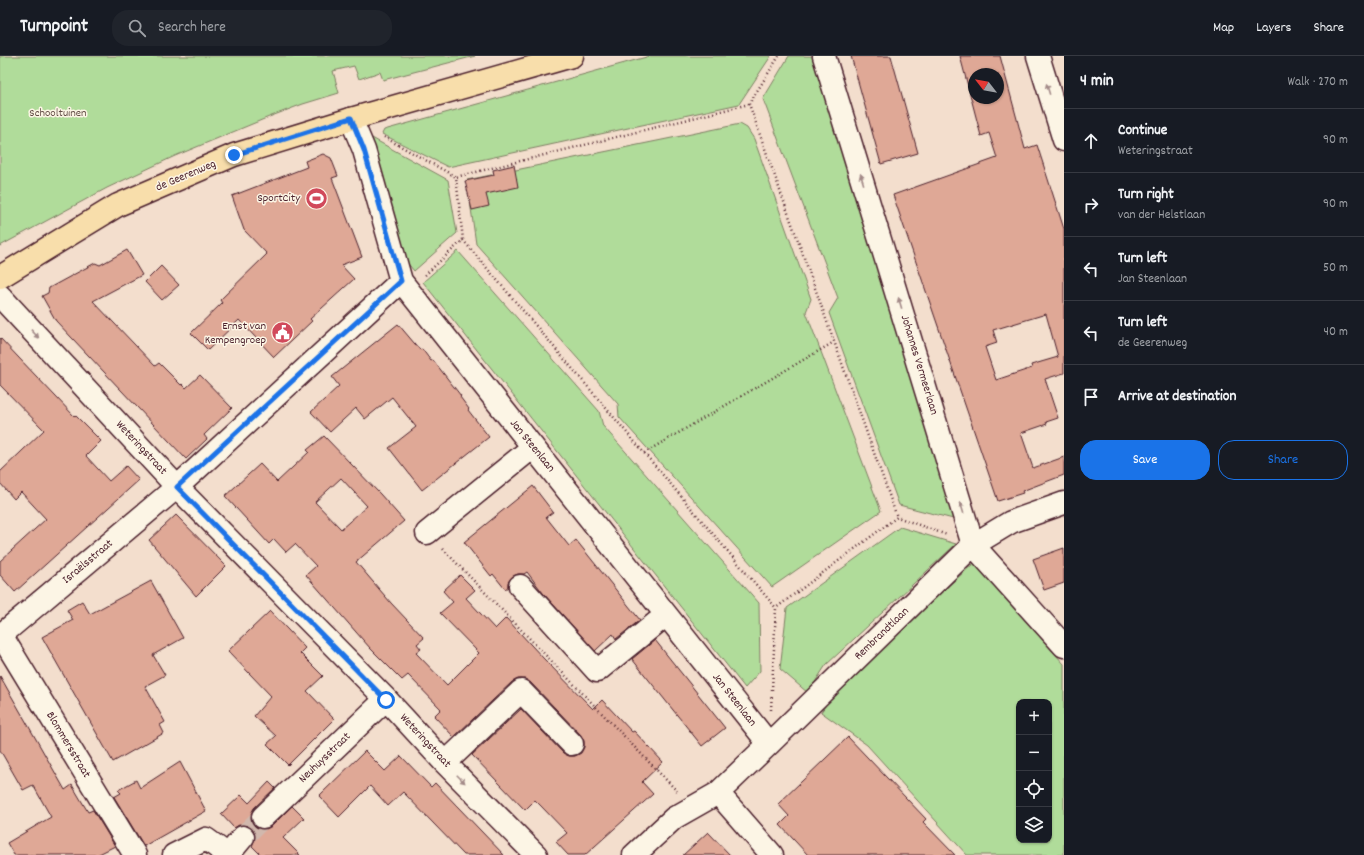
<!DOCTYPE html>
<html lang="en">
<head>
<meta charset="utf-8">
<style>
  :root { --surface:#171b24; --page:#20242c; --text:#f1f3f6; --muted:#9ea1a6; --line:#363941; --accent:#1a73e8 }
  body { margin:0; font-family:Dekko,sans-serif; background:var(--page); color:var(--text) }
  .controls { position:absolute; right:12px; bottom:12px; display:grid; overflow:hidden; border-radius:8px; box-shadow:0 1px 3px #0004 }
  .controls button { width:36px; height:36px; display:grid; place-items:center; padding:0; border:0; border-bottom:1px solid var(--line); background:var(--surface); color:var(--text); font:20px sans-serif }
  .compass { position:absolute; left:968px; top:12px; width:36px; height:36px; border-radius:50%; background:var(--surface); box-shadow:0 1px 3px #0004; rotate:301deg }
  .stop { position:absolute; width:12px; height:12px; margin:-9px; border:3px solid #1a73e8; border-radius:50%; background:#fff }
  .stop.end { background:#1a73e8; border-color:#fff; box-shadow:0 1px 4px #0008 }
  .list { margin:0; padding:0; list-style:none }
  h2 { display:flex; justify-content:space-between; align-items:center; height:52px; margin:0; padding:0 16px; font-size:17px }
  h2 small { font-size:13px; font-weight:400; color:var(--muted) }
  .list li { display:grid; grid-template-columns:26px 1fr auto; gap:12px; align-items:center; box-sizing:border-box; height:64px; padding:0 16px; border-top:1px solid var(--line) }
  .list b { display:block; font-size:15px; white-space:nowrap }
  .list p { margin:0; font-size:13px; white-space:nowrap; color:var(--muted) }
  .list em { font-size:13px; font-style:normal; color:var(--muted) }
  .actions { display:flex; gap:8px; padding:12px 16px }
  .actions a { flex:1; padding:9px 0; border:1px solid var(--accent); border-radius:16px; text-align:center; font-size:14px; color:var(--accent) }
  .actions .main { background:var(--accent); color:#fff }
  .icon { flex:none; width:22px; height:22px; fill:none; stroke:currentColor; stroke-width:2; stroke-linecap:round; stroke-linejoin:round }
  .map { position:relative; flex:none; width:1064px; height:799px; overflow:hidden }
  header { display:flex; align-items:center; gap:24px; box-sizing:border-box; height:56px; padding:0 20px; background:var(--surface); border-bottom:1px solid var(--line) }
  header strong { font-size:19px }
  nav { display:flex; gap:22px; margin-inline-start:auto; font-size:14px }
  .search { width:280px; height:36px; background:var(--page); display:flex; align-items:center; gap:10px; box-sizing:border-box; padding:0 14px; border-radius:16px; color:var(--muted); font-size:15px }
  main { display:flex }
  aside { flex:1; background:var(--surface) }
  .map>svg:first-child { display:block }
  .green { fill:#b0dc9a; stroke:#7d7e62; fill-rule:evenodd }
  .building { fill:#dfa896; stroke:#4a1f2b; fill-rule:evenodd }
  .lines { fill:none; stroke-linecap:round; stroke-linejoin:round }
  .minor-tunnel { stroke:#d1b8ad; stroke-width:22; stroke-dasharray:22 11; stroke-linecap:butt }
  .minor-casing { stroke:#4a1f2b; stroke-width:25 }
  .major-casing { stroke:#4a1f2b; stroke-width:25 }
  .path { stroke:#4a1f2b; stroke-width:2.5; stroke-dasharray:1 3; stroke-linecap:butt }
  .minor { stroke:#fcf5e5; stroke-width:22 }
  .major { stroke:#f8deab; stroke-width:22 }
  .oneway { fill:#a38a88 }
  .route { stroke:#1a73e8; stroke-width:5 }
  .labels { text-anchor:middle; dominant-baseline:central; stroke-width:3; stroke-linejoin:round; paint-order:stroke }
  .park-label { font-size:12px; fill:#644e47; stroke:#fcf5e5 }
  .street-label { font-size:12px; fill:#4a1f2b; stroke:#fcf5e5 }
  .poi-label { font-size:12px; fill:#4a1f2b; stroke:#fcf5e5; text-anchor:end }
</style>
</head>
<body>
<header>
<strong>Turnpoint</strong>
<div class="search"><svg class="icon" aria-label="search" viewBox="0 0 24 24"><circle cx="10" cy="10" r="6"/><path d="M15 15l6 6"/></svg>Search here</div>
<nav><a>Map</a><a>Layers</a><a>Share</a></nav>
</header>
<main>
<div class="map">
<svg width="1064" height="799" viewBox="0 0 1064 799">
  <rect width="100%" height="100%" fill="#f3decd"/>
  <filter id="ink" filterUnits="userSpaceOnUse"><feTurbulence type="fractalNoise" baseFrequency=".025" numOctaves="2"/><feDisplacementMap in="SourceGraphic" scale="8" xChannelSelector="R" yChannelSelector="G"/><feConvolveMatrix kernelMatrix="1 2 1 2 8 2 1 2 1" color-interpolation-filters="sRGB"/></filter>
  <g filter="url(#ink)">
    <path class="green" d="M0,0h475l-92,24 -3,-8 -21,7 -5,-13 -21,5 6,22 -36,11 -34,13 -94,39 -68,32 -107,58z
      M650,0h121l-32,48 -291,63 -66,-33 2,-4z
      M789,0h25l147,465 -62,-16 -70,-192 9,-15 -75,-199z
      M740,68l7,4 7,11 57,160 -5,13 75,199 -109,76 -153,-170 -1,-13 -142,-160 -9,-64z
      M372,82l76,42 9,53 -43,38 -9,-11z
      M458,195l141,160 4,15 156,177 1,68 -15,17 -322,-406z
      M900,471l56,17 -130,121 -18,28 -28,-24 7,-61z
      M974,507l90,101v191h-97l-100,-110 -46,-33 20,-29zM1019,646h30v138h-30z"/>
    <path class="building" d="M851,0h40l27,97 -37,11z
      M960,0h40l25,93 12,-4 27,84v144l-19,6 13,39 -12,4 1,2 -26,9 12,35 31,-11v18l-42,16 1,2 -25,8 -105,-306 104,-37 -8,-25 -8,3zM974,18h24v24h-24zM1046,258l12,43 -27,8 1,3 -36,12 -11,-33 12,-4 -4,-13z
      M323,98l8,4 7,18 -6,2 30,79 -21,8 13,14 -44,40 2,2 -38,36 -35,-37 -31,30 -17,-17 31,-30 -2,-3 47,-46 -23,-24 -12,-34 75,-29 -2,-6z
      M514,109l4,22 -32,7 3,12 -17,4 -7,-29 29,-6 -1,-5z
      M127,194l15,25 -49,26 62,65 4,-3 22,22 1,-1 4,4 14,-13 32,33 -28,27 3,4 -21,20 -130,-138 -14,-25 6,-3 1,-5 46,-25 5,2z
      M161,210l18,19 -17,15 -17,-18z
      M398,268l22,26 2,-1 9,12 2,-1 28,36 -1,1 9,12 -1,1 21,27 -67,53 -33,-42 27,-21 -24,-30 -27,22 -9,-11 -26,24 -19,-20 28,-26 -7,-9z
      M0,282l74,78 1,-1 26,26 -15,15 23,25 17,-15 13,14 -124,112 -15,-17v-14l46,-42 -25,-27 -7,7 -14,-16v-11l44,-42 -44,-45z
      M324,380l56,58 24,27 -48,41 35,41 33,35 -7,6 4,5 -5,4 31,32 32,-32 -39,-40 13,-11 -10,-11 17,-16 15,15 -9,8 29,31 11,-11 38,41 49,50 9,-9 30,32 2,-1 29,31 -21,20 11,12 -68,61h-17l-12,-13 11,-9 -26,-27 -6,-6 -10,10 -53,-55 49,-46 42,44 6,3h6l6,-3 3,-6v-6l-3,-6 -51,-53 -5,-3h-7l-6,3 -58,55 -20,-21 7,-7 -33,-34 -6,5 -32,-32 -64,-73 10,-9 -21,-22 -9,8 -12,-13 -5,5 -44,-48 35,-32 17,18 32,-30 -2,-2zM341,422l26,28 -26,23 -26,-27z
      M533,430l20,26 -7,5 23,29 7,-6 64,80 -24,19 -3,-5 -18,17 -52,-58 -16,-21 -3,2h-6l-6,3 -4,5v5l-3,2 -12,-15 -2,2 -27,-34z
      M176,459l50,51 -30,30 -47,-56z
      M1064,492v35l-20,7 -11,-31z
      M151,525l32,57 -30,17 12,20 -20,11 20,36 -5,3 4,8 -51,29 -71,-125 31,-17 -6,-10 15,-9 8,13z
      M270,555l35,37 -5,5 23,23 -16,15 27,28 -46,46 -21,-21 9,-8 -22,-20 17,-20 -43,-45z
      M655,584l70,88 -23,18 -70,-87z
      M0,620l65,114 7,-5 16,27 5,-2 22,36 -18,9h-83l-7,-12 44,-26 -18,-32 -10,5 -23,-40z
      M848,681l78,82 -3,3 32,33h-147l-28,-30 9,-9 -11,-12z
      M365,695l20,20 16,-15 30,31 4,-4 69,72h-40l-61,-63 -15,14 -18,-20 -31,31 -20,-21z
      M180,706l26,49 -62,35 -30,-49 7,-4 -3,-3 18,-10 4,8z
      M269,726l6,6 -21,20 -3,6v6l3,5 5,4h7l6,-3 20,-20 12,12 -21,20 17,17h-39l-9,-9 3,-7v-6l-4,-5 -6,-3h-6l-5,3 -13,-14 20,-19 8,8z
      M708,776l22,23h-47z"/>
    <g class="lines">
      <path class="minor-tunnel" d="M243,781l20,-20"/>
      <defs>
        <path id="minor" d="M824,0l149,489 91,101
          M1038,0l26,84
          M351,63l13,31 37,131 368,463
          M0,240l177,191 209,212 59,64 91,92
          M427,477l106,-86
          M520,530l77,85 69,-56
          M1,579l134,220
          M0,580l177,-149 224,-206
          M445,707l76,-72 51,53
          M718,737l54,62
          M263,761l123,-118
          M174,799l32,-16 22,16
          M228,799l15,-18
          M634,799l40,-37 44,-25 51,-49 204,-199 38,-23 53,-19"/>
        <path id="major" d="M0,221l118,-72 116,-50 117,-36 221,-63"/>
      </defs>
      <use href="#minor" class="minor-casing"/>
      <use href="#major" class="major-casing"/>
      <path class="path" d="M779,0l-30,48 148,413
        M384,81l72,40
        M463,184l313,368
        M425,219l38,-35 -7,-63 293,-73
        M644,397l190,-111
        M443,493l234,242
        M771,654l5,-102 121,-91 50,18"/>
      <use href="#minor" class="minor"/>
      <use href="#major" class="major"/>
    </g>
    <defs><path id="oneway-solid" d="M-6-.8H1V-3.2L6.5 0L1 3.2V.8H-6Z"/></defs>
    <g class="oneway">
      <use href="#oneway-solid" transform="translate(1048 33) rotate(-107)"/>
      <use href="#oneway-solid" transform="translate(862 123) rotate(-107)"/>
      <use href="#oneway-solid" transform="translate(900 247) rotate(-107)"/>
      <use href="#oneway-solid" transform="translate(35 278) rotate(47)"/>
      <use href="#oneway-solid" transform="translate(962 452) rotate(-107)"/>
      <use href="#oneway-solid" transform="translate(461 723) rotate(45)"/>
    </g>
  </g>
  <g class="lines" filter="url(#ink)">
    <path class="route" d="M234,99l117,-37 13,32 37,131 -224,206 209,213"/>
  </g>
  <defs>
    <symbol id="stadium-disc" viewBox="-11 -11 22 22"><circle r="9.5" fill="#d1495b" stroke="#fcf5e5"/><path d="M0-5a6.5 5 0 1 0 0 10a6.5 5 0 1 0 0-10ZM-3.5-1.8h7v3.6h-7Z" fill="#fff"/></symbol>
    <symbol id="civic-disc" viewBox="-11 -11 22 22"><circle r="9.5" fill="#d1495b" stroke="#fcf5e5"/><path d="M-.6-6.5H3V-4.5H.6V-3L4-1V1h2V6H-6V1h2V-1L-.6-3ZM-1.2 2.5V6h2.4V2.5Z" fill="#fff"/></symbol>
  </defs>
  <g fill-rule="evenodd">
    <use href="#stadium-disc" x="304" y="130" width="25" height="25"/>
    <use href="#civic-disc" x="270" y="264" width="25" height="25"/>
  </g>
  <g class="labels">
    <g class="park-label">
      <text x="58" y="57">Schooltuinen</text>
    </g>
    <g class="street-label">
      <text transform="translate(186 120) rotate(-23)">de Geerenweg</text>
      <text transform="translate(919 309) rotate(73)">Johannes Vermeerlaan</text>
      <text transform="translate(532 390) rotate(51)">Jan Steenlaan</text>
      <text transform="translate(141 392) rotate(47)">Weteringstraat</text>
      <text transform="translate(88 506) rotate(-40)">Israëlsstraat</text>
      <text transform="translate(882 578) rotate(-44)">Rembrandtlaan</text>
      <text transform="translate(734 644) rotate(52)">Jan Steenlaan</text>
      <text transform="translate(425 685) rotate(47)">Weteringstraat</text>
      <text transform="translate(68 689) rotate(59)">Blommersstraat</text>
      <text transform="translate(325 702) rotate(-44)">Neuhuysstraat</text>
    </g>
    <g class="poi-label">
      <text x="300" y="142">SportCity</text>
      <text x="266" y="270">Ernst van<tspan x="266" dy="14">Kempengroep</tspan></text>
    </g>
  </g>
</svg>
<div class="controls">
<button>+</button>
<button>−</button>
<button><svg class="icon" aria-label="locate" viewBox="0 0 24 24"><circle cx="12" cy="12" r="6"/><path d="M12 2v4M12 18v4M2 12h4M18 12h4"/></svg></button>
<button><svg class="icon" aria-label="layers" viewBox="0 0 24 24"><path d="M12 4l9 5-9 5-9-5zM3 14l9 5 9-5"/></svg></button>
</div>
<svg class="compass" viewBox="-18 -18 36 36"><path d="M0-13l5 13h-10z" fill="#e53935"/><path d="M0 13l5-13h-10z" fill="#9ea1a6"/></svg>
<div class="stop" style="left:386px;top:644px"></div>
<div class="stop end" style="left:234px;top:99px"></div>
</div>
<aside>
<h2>4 min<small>Walk · 270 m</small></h2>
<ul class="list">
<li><svg class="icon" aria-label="ahead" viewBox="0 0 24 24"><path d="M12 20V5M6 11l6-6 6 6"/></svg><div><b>Continue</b><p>Weteringstraat</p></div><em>90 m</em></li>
<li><svg class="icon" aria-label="right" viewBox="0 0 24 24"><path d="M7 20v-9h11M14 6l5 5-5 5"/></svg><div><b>Turn right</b><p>van der Helstlaan</p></div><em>90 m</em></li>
<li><svg class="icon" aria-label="left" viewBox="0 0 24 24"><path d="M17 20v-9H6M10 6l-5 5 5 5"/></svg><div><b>Turn left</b><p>Jan Steenlaan</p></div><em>50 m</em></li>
<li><svg class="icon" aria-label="left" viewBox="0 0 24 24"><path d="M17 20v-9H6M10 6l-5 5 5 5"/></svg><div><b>Turn left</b><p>de Geerenweg</p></div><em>40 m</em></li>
<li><svg class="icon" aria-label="arrive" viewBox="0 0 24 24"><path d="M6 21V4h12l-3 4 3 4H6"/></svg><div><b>Arrive at destination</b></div></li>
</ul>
<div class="actions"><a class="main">Save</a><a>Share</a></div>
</aside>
</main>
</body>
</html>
